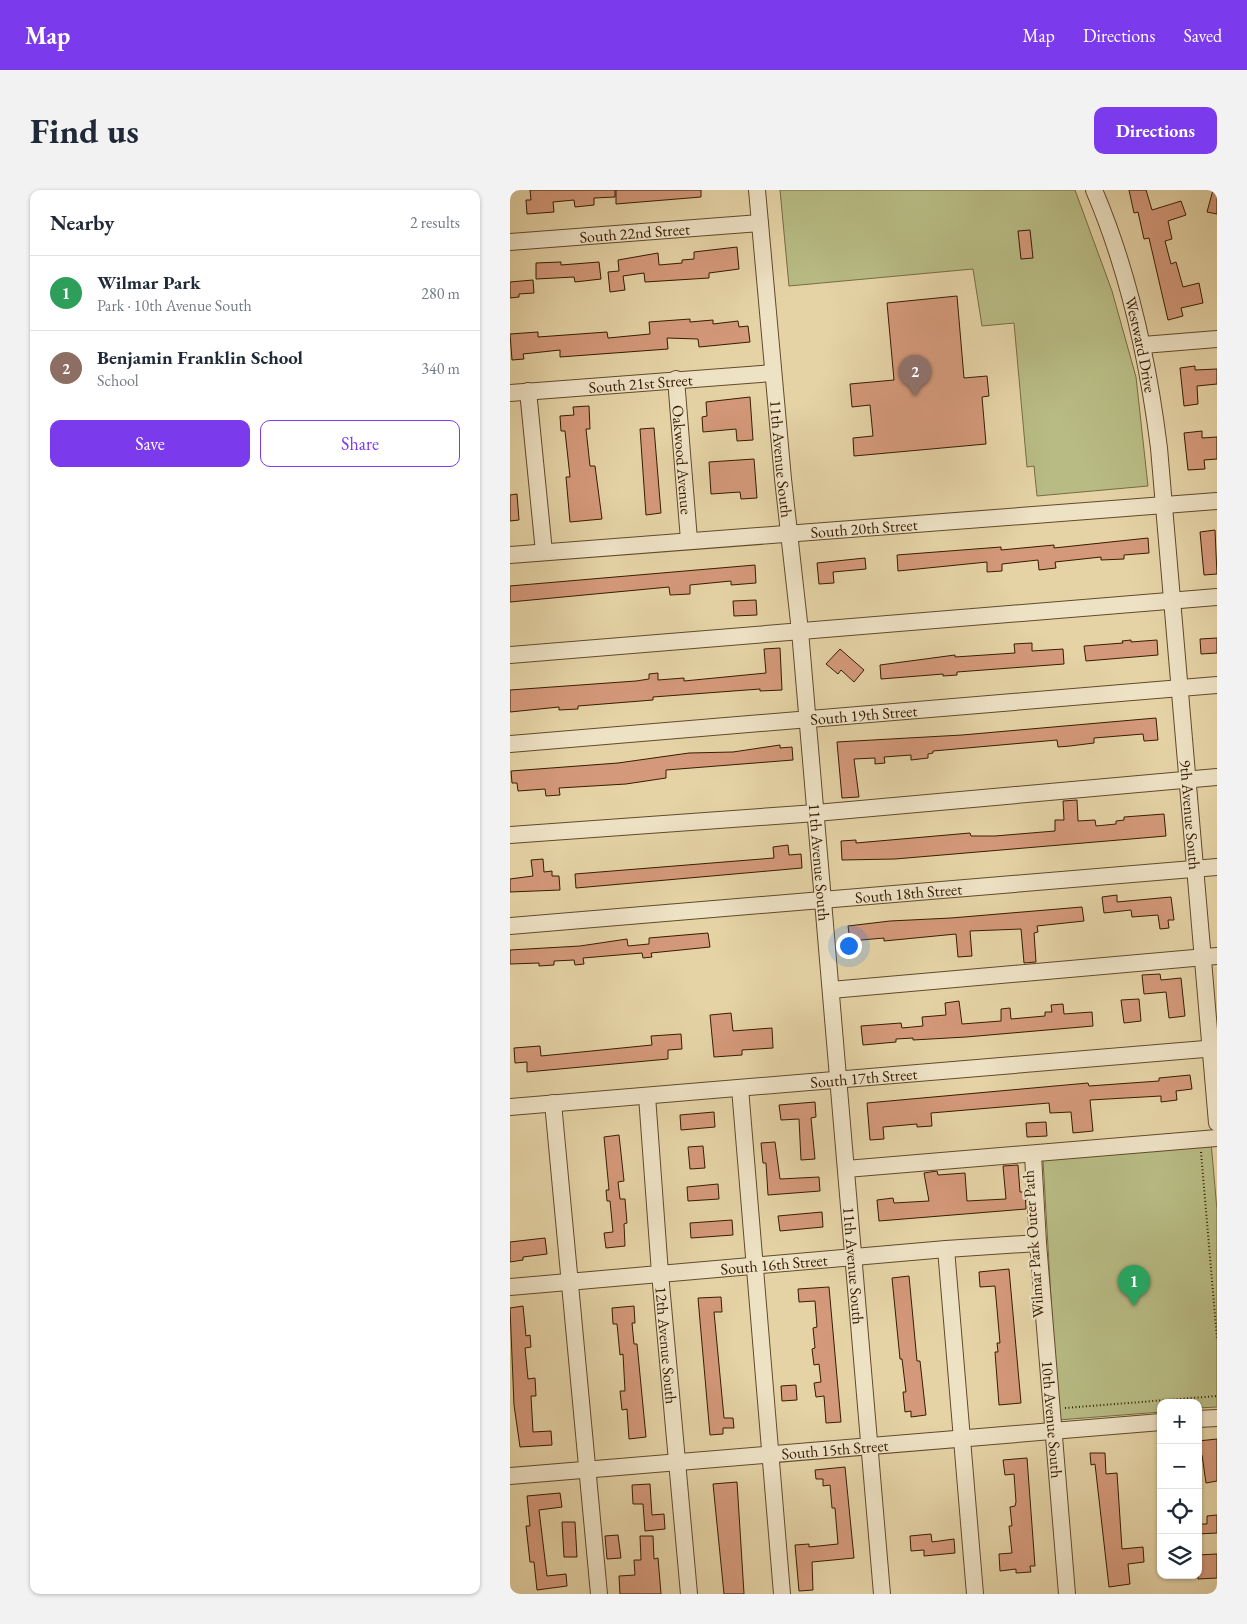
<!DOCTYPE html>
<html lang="en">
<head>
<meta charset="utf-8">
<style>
  :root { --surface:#fff; --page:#f2f2f3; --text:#1f2937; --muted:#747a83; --line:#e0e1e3; --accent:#7c3aed }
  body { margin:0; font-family:"EB Garamond",serif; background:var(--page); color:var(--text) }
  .controls { position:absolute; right:15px; bottom:15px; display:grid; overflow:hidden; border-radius:10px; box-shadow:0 1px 4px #0004 }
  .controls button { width:45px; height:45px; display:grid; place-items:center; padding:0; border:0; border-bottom:1px solid var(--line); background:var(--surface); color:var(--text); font:25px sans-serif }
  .you { position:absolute; left:338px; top:755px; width:18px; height:18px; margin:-12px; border:4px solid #fff; border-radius:50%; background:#1a73e8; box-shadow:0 0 0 8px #1a73e833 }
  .badge { display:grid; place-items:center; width:32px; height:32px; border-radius:50%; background:var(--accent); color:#fff; font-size:16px; font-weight:700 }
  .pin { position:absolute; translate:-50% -41px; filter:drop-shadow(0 1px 2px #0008) }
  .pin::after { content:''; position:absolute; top:26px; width:18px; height:15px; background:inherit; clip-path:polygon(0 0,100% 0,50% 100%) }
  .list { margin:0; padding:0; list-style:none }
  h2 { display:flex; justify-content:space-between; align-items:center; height:65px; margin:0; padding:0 20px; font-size:21px }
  h2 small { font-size:16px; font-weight:400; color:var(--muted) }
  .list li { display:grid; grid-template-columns:32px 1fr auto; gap:15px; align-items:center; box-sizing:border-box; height:75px; padding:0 20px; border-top:1px solid var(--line) }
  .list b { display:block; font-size:19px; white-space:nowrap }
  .list p { margin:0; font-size:16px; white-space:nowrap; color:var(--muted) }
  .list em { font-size:16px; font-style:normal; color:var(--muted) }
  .actions { display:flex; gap:10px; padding:15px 20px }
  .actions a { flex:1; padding:11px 0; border:1px solid var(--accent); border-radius:10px; text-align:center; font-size:18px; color:var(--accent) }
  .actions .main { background:var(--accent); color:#fff }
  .icon { flex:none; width:28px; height:28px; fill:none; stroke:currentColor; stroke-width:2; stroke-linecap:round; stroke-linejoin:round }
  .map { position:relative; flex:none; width:707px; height:1404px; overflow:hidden; border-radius:10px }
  header { display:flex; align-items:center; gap:30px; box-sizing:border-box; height:70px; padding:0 25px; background:var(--accent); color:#fff }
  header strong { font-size:24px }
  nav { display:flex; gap:28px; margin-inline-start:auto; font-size:18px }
  .intro { display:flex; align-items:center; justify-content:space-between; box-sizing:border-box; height:120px; padding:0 30px }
  h1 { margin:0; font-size:35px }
  .button { padding:12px 22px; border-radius:10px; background:var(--accent); color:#fff; font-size:18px; font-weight:700 }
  main { display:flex; gap:30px; padding:0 30px }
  aside { flex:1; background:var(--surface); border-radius:10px; box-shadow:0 1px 4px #0004 }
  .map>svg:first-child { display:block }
  .green { fill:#b8bb84; stroke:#776c42 }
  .building { fill:#d4997a; stroke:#361c00 }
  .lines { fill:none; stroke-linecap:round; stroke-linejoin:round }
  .minor-casing { stroke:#624a2a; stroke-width:18 }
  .path { stroke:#361c00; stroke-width:2; stroke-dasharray:1 2.5; stroke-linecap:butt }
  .minor { stroke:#eee2c5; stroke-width:16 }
  .labels { text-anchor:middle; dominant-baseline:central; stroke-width:4.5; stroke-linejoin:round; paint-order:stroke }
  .street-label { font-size:16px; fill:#361c00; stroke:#eee2c5 }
</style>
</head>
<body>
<header>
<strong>Map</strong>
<nav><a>Map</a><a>Directions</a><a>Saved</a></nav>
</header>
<div class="intro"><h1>Find us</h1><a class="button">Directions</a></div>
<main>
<aside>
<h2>Nearby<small>2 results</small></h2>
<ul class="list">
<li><span class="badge" style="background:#2e9e5b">1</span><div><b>Wilmar Park</b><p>Park · 10th Avenue South</p></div><em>280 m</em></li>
<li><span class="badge" style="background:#8d6e63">2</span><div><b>Benjamin Franklin School</b><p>School</p></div><em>340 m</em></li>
</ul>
<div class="actions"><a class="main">Save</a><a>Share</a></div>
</aside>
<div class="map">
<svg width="707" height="1404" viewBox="0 0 707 1404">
  <rect width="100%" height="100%" fill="#e5d3a6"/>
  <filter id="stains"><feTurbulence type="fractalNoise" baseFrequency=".004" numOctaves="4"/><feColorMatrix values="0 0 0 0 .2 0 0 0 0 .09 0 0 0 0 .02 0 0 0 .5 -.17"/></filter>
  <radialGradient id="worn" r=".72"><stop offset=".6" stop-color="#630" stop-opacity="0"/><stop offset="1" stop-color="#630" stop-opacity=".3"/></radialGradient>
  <path class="green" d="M270,0h295l37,101 24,86 12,109 -111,10 -3,-30 -7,1 -13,-144 -32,3 -9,-57 -184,17z
    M701,952l6,68v197l-19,1v-5h-37v9l-103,8 -15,-260z"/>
  <path class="building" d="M20,0h85v7l-21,1v7l-19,2 -1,-7 -21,2 1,10 -27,2 -1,-14h5z
    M106,0h85v7l-85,7z
    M619,0h17l6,20 29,-9 5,14 -18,6 4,18 -7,2 6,23 5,-2 7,25 16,-4 4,20 -22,5 2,8 -15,4 -19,-82 -5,1 -6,-27 -4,1z
    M703,0h4v24l-10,-2z
    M520,40l3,28 -12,1 -3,-28z
    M227,57l2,22 -30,4v5l-64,4 -1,-9 -21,3 2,14 -15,2 -2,-20 11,-1 -1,-11 40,-7 1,12 23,-2v-3l12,-1v-7z
    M51,72v3l38,-3 2,17 -26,3 -1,-5 -38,2v-16z
    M23,90l1,13 -15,1v3l-9,1v-16z
    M447,106l7,82 23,-2 2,20 -7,1 4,47 -132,12 -1,-18 20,-2 -3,-31 -18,2 -2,-23 44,-4 -7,-77z
    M180,129v3l23,-2v4l25,-3 1,6 9,-1 2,16 -51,5 -1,-8 -31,-1 1,11 -108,8v-7l-37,4 1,5 -12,1 -2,-26 28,-2v5l69,-5 1,6 42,-4 -1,-12z
    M685,176v4l22,-1v15l-20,2 1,18 -14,2 -4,-38z
    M240,207l3,43 -16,1 -1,-12 -33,3 -1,-15 5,-1 -1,-14z
    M79,216l1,23h-4l4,37h5l7,53 -32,3 -4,-45h4l-5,-46h-4l-1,-15 14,-1 -1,-8z
    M144,238l7,85 -15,2 -6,-86z
    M692,241v7l15,-1v22l-13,1 1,9 -17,1 -4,-37z
    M244,269l3,39 -16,1 -1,-7 -29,2 -2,-32z
    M7,304l2,26 -9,1v-26z
    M705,340l2,44 -13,1 -4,-43z
    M638,348l1,15 -25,2v4l-23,1v-3l-46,5 1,6 -17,2 -1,-10 -36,4v7l-15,1v-10l-89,9 -1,-16 104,-8v3l53,-5v3z
    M355,368l1,11 -33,3 1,11 -15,1 -2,-21z
    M245,375l1,18 -25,2v-4l-41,4v9l-20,1 -1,-8 -159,15v-16z
    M246,410l1,15 -23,1 -1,-15z
    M707,448v15l-16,1 -1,-15z
    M621,450v2l26,-2 1,15 -72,6 -2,-15 39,-3 -1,-2z
    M522,453v8l31,-2 1,15 -107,8v3l-14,1v-2l-62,5 -1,-14 75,-10v2l60,-4 -1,-9z
    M270,458l2,42 -22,1v-2l-107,8v3l-75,6v3l-19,1v-3l-49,5v-22l126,-9 13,-2v-5l9,-1v7l26,-2v3l82,-8 -2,-24z
    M330,459l24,21 -10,12 -13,-12 -3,4 -12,-10z
    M646,528l2,22 -14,1 -1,-7 -49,4v5l-24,3 -12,1 -1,-7 -124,11v2l-5,1v4l-17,2v-5l-27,2 1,6 -10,1v-6l-21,1 5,38 -17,1 -5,-56 125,-7z
    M270,555v3l12,-1 1,13 -127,10v8l-40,6 -67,4 1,7 -14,1 -1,-7 -27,2 -1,-8h-5l-1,-12 107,-8 71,-10 44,-1z
    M567,610l1,21 17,-1 1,6 20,-2v-3l8,-1v-3l40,-3 2,22 -271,23 -53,1 -1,-19 15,-1v3l114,-10 1,3h24l60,-5v-11h9l-1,-19z
    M278,655l1,10 12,-1 1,14 -226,20 -1,-14 199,-16 -1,-11z
    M33,669l1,13 8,-1v5h7l1,14 -50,2v-13l23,-3 -2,-16z
    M607,705v7l54,-5 3,23h-6l1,8 -9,1 -2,-14 -26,2 -1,-7 -27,3 -2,-16z
    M572,717l2,14 -47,5 1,6 -4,1 2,29 -12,1 -3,-34 -51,2 2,25 -14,1 -2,-23 -72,7v-3l-34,3 -2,-15 42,-5 61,-3z
    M198,743l2,14 -59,6 1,4 -9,1 -1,-5 -59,5 1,6 -9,1 -1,-5 -20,1v4l-15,1v-3l-29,1v-14l70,-4 47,-7 1,7 21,-2v-6z
    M650,784l1,6 20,-2 4,38 -16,2 -3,-26 -22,2 -2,-19z
    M629,809l2,22 -17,2 -3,-23z
    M449,811l3,23 39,-3v-12l9,-1 1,11 34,-3v-4h7l-1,-7 12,-1 1,10 28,-2 1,14 -127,11 -53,3v-2l-17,1v3l-33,3 -2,-19 40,-3 1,5 21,-2 -1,-9 24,-2 -1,-12z
    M221,823l2,18 39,-3 1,20 -31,2v5l-28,2 -4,-42z
    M171,844l1,15 -14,1v9l-141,13v-10l-12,1 -1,-15 26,-2 1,10 111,-11 -1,-9z
    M680,885l2,14 -16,2 1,9 -16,2v-6l-71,4 3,31 -20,2 -2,-21 -21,1 -1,-10 -118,10 1,13 -15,1v-3l-34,3 1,12 -14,1 -3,-37 221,-20 1,3 70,-5v-3z
    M305,912l1,15 -5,1 4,41 -14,1 -2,-41 -18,1 -2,-15z
    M204,922l1,15 -34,3 -1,-15z
    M536,932l1,14 -20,1 -1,-14z
    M109,945l5,46 -6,1 2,17h5l2,24 -3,1 1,22 -19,2 -2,-15 9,-1 -3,-31h-3l-1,-11h3l-5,-53z
    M265,952l5,37 39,-2 1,14 -52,4 -2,-32h-3l-2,-20z
    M193,956l2,22 -15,1 -2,-22z
    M508,975l2,27h5l1,17 -147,12 -2,-21 16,-2 1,5 35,-2 -5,-28 13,-2 1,4 27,-2 2,28 39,-2 -3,-33z
    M208,994l1,15 -31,2 -1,-14z
    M312,1022l1,15 -43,4 -2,-15z
    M222,1030l1,15 -42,3 -1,-15z
    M35,1048l2,16 -24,3v3l-13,2v-20z
    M499,1079l12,134 -22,2 -4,-53h3l-1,-9h3l-5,-57 -15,1 -1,-15z
    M399,1086l8,85h3l6,54 -15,2v-6l-6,1 -2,-20h3l-4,-33h-2l-8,-81z
    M319,1097l12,135 -15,1 -2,-27 -8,1 -2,-14 7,-1 -2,-18 -5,1 -2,-16 3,-1 -2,-20 4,-1 -2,-26 -16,1 -1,-13z
    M211,1107l1,15h-8l10,106h9l1,10h-11v6l-13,1 -12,-137z
    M13,1116l3,30 4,-1 1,12 -6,1 3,31 7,-1 1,18h-5l2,36 18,-1 1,14 -32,2 -6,-42 -4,-97z
    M124,1116l1,17h-3l2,21h3l9,93 -17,2 -2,-30 -5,1 -2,-19h5l-2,-37 -3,1 -3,-31h-4l-1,-16z
    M286,1195l1,15 -15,1 -1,-15z
    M707,1249v42l-11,2 -4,-28h-4v-14z
    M580,1263h15l1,21 11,-1 5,76 21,-2 1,15 -16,2 2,20 -21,3 -14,-123 -4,1z
    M517,1268l8,108h-5l1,6 -15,1v-4l-16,2 -1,-17 13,-1 -3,-27h3l-2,-19 5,-1 1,-4 -2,-28 -9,1 -2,-15z
    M335,1277l9,91 -42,4 1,28 -14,1 -4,-46 14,-1v3l29,-3 -3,-36h-3l-2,-23 -7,1v-7h-7l-1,-9z
    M227,1292l7,112h-20l-11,-110z
    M140,1294l2,31 12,-1 1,15 -20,2 -2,-27h-10l-1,-19z
    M50,1303l2,14 -23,3 8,66 19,-2 1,12 -30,4 -3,-28h-4l-4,-36h4l-3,-30z
    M707,1325v18l-19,1v-10h9v-8z
    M52,1332h13l2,35h-13z
    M421,1344l1,8 22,-3 1,14 -31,3v-6l-13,1 -1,-15z
    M108,1345l3,23 -14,1 -2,-23z
    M130,1346h13l1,23 4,-1 3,36h-41l-1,-18 16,-1 -1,-15h7z
    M707,1364v24l-19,1v-24z"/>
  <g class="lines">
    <defs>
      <g id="minor">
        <path id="s1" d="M247,0l26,289 17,152 82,963"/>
        <path id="s2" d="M584,0c35,82 54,170 65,258l58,675"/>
        <path id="s3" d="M0,52l250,-19"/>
        <path d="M633,155l74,-6"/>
        <path id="s4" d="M166,189l13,161"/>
        <path d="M18,201l16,161"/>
        <path id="s5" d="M0,203l263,-20"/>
        <path id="s6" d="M0,365l707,-54"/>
        <path d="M0,465l707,-58"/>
        <path id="s7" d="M0,554l707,-59"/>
        <path d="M0,645l306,-22 401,-36"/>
        <path id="s8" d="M0,736l707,-59"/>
        <path d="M321,800l386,-34"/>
        <path d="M230,898l42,506"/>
        <path id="s9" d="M137,906l13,177 29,321"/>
        <path d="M43,913l46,491"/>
        <path id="s10" d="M0,917l707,-59"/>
        <path id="s11" d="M523,965l5,88 29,351"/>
        <path d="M336,979l371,-31"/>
        <path d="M436,1059l29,345"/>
        <path id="s12" d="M0,1097l436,-38 92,-6"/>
        <path d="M688,1229l19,-1"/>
        <path id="s13" d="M0,1286l651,-54"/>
      </g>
    </defs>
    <use href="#minor" class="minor-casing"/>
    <path class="path" d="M691,962l16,187
      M555,1218l152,-12"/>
    <use href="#minor" class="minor"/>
  </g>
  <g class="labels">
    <g class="street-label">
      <text stroke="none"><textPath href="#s3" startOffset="125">South 22nd Street</textPath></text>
      <text stroke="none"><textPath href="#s2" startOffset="162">Westward Drive</textPath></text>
      <text stroke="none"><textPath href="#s5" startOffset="131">South 21st Street</textPath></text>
      <text stroke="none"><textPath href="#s1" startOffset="270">11th Avenue South</textPath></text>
      <text stroke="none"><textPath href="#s4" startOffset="81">Oakwood Avenue</textPath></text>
      <text stroke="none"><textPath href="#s6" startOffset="355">South 20th Street</textPath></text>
      <text stroke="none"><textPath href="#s7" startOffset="355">South 19th Street</textPath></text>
      <text stroke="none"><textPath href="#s2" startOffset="635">9th Avenue South</textPath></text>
      <text stroke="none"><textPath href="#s1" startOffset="675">11th Avenue South</textPath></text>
      <text stroke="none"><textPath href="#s8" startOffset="400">South 18th Street</textPath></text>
      <text stroke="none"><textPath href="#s10" startOffset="355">South 17th Street</textPath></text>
      <text transform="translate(523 1054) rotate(-94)">Wilmar Park Outer Path</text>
      <text stroke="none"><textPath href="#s12" startOffset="265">South 16th Street</textPath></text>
      <text stroke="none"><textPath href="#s1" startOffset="1080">11th Avenue South</textPath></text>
      <text stroke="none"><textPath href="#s9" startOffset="250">12th Avenue South</textPath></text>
      <text stroke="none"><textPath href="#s11" startOffset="265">10th Avenue South</textPath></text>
      <text stroke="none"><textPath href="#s13" startOffset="326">South 15th Street</textPath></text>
    </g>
  </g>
  <rect width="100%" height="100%" filter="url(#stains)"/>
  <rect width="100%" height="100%" fill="url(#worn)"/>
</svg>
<div class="controls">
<button>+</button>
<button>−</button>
<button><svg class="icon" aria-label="locate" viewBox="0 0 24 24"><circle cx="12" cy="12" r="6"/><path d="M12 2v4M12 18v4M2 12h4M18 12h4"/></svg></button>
<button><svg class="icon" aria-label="layers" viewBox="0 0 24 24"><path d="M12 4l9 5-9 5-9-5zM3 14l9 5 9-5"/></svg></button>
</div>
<div class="you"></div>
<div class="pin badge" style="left:624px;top:1116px;background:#2e9e5b">1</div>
<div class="pin badge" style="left:405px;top:206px;background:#8d6e63">2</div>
</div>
</main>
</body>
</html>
